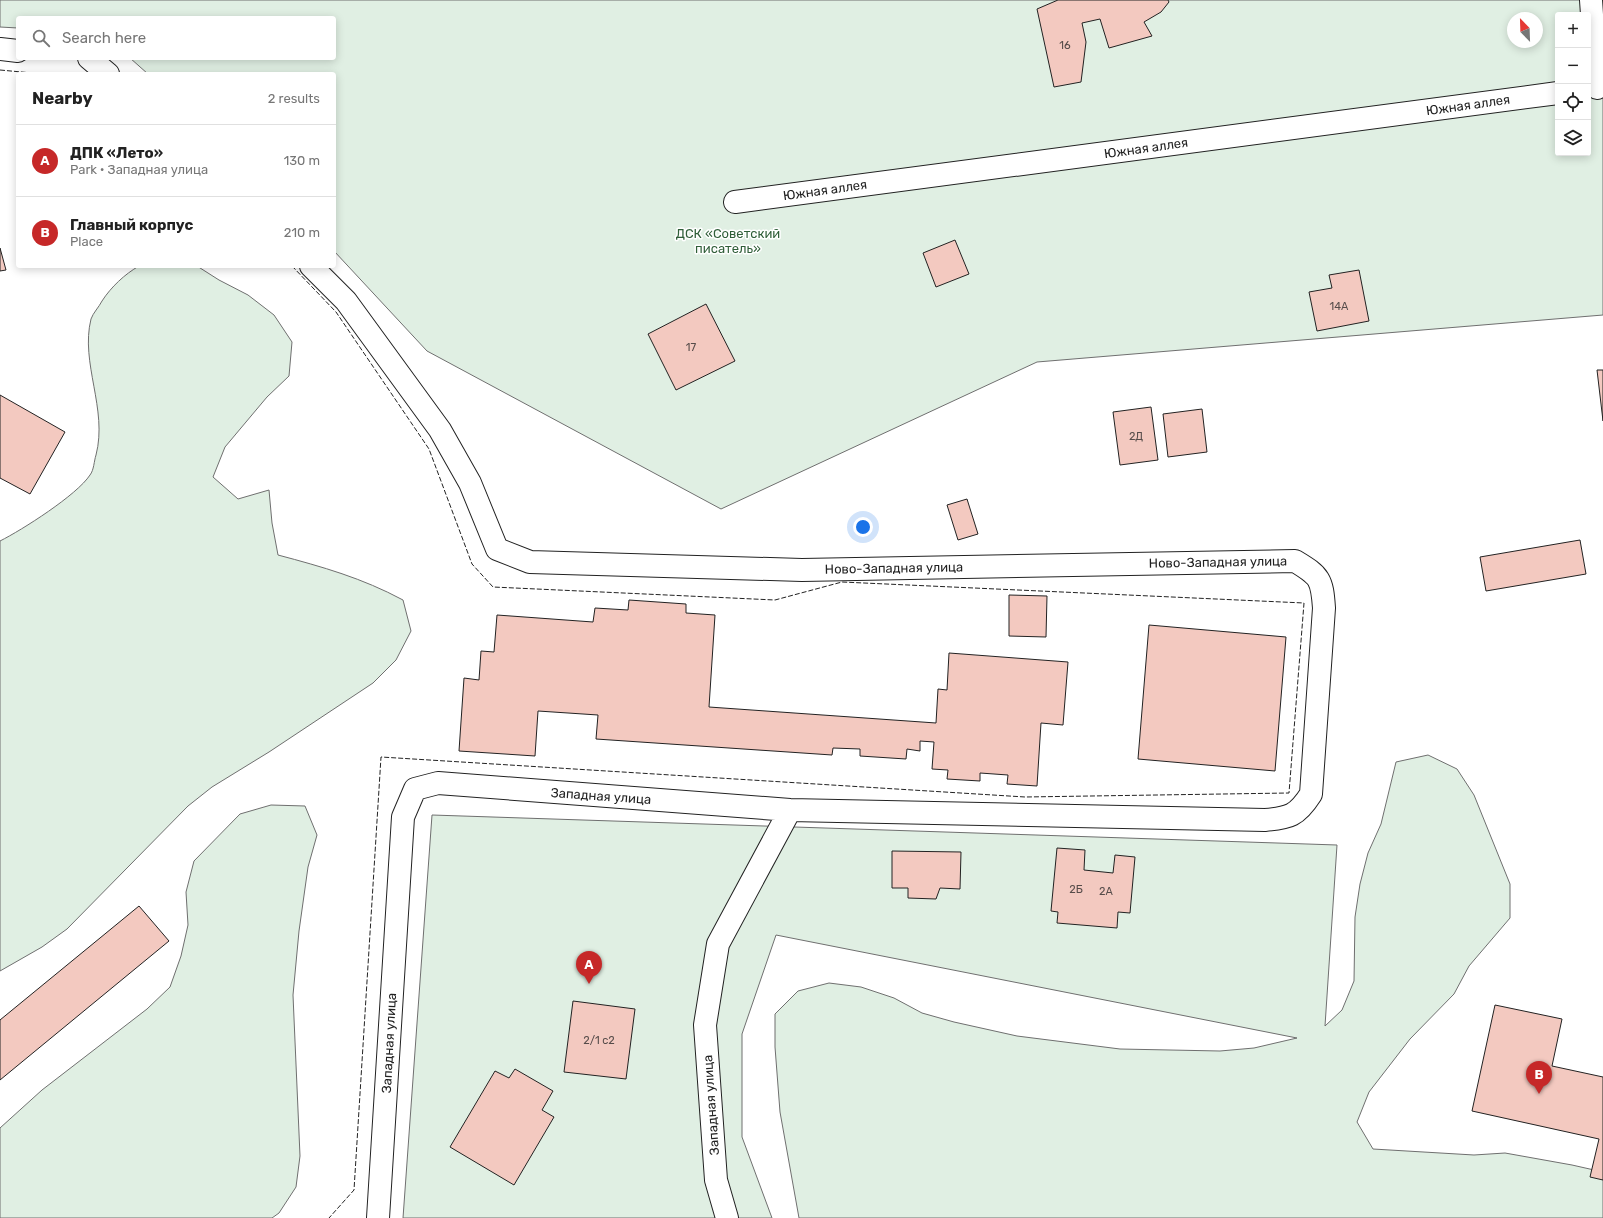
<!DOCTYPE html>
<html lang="en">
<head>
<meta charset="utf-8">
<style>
  :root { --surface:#fff; --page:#f2f2f2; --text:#222; --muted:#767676; --line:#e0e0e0; --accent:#c62828 }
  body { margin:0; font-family:Rubik,sans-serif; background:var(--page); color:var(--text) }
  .controls { position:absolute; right:12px; top:12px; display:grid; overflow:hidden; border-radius:4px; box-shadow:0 2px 10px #0003 }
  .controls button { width:36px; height:36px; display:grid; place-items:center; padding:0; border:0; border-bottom:1px solid var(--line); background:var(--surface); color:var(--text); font:20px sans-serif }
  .compass { position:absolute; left:1507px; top:12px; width:36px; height:36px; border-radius:50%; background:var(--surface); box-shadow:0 2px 10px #0003; rotate:337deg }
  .you { position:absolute; left:863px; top:527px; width:14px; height:14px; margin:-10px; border:3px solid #fff; border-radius:50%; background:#1a73e8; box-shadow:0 0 0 6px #1a73e833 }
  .badge { display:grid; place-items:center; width:26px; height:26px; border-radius:50%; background:var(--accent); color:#fff; font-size:13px; font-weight:700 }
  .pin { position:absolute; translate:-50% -33px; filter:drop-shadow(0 1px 2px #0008) }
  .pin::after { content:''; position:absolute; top:21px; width:14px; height:12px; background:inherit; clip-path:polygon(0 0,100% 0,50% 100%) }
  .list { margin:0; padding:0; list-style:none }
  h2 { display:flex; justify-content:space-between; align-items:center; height:52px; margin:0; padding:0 16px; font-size:17px }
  h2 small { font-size:13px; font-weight:400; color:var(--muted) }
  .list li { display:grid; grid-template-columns:26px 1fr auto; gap:12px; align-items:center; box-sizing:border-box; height:72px; padding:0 16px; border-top:1px solid var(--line) }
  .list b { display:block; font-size:15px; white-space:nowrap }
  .list p { margin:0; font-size:13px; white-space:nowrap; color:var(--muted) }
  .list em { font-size:13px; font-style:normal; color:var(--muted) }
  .icon { flex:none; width:22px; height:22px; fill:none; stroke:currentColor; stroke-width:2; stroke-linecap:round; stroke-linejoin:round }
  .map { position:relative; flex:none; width:1603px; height:1218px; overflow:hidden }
  .search { position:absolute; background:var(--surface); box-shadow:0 2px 10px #0003; left:16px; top:16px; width:320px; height:44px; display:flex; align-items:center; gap:10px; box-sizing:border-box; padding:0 14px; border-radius:4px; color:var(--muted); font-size:15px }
  .panel { position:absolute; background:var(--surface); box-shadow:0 2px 10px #0003; left:16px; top:72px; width:320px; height:196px; border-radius:4px }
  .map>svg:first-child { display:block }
  .green { fill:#e0efe3; stroke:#6f6f6f; fill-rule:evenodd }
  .building { fill:#f3c9c0; stroke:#222 }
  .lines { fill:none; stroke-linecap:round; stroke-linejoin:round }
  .minor-casing { stroke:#222; stroke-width:24 }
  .minor { stroke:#fff; stroke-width:22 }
  .fence { stroke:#222; stroke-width:1; stroke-dasharray:5 2; stroke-linecap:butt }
  .labels { text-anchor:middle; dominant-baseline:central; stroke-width:3; stroke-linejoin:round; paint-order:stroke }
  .number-label { font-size:11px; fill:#564c4a }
  .street-label { font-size:13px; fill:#222; stroke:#fff }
  .park-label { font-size:13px; fill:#2f5e38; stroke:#fff }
</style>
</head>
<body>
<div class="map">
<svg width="1603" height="1218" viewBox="0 0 1603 1218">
  <rect width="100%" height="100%" fill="#fff"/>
  <path class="green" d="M0,0h1603v315l-566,47 -316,147 -294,-158 -93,-100v-177h-186l-18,-16h204v-40h-316v10l-18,-1zM1558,15h30v138h-30zM1513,18h24v24h-24z
    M139,266h58l22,14 29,15 26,20 18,27 -3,34 -22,21 -42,50 -12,30 25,22 31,-9 3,33 6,32c45,12 84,23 125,45l8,31 -15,29 -23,23 -104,69 -57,35 -24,19 -121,123 -25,18 -42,24v-430c22,-11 77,-46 90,-66 4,-5 4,-14 6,-20 12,-46 -16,-92 -5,-136 2,-6 8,-12 11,-18 9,-14 23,-27 37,-35z
    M1428,755l29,14 17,26 36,89v34l-41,48 -15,28 -44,45 -41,53 -12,30 16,27 101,6 31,-2 67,12 31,7v46h-804l-19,-106 -5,-65v-33l23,-23 31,-8 32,4 33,11 28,15 32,9 63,14 103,13 100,2 34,-3 43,-10 -521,-103 -34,99v103l30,81h-369l29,-403 905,30 -12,181 17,-16 12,-29 1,-64 5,-33 8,-31 13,-29 15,-62z
    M271,805l34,1 12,29 -9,32 -9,64 -6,64 7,161 -4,31 -17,26 -7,5h-272v-90l42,-38 105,-81 23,-22 11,-31 7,-31 -2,-33 8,-31 46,-47z"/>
  <path class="building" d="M1058,0h110l1,2 -8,10 -17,10 8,14 -43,12 -9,-29 -18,4 4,19 -5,40 -27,5 -17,-78z
    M955,240l14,34 -33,13 -13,-34z
    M0,248l6,22 -6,1z
    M1359,270l10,51 -52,10 -8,-39 23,-4 -3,-13z
    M706,304l29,57 -59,29 -28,-56z
    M1597,370h6v51z
    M0,395l65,37 -35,62 -30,-16z
    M1151,407l7,53 -38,5 -7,-53z
    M1202,409l5,43 -39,5 -5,-43z
    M967,499l11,35 -20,6 -11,-35z
    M1580,540l6,34 -100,17 -6,-34z
    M1009,595l38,1 -1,41 -37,-1z
    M629,600l57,4v9l29,2 -6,92 227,16 2,-34 9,1 2,-37 119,9 -5,63 -22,-2 -4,63 -30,-2 1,-9 -28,-2v8l-33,-2 1,-9 -16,-1 2,-27 -14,-1v10l-13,-2 -1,10 -46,-3v-7l-27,-1 -1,7 -236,-16 2,-24 -60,-4 -3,45 -76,-5 5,-73 15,2 2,-29 13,1 3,-37 96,7 2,-14 33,2z
    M1149,625l137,12 -11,134 -137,-12z
    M1057,848l28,2 -1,20 29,3 2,-18 20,2 -5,56 -12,-1 -1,16 -60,-5 1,-11 -7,-1z
    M892,851l69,1 -1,37 -20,-1 -4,11 -28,-1v-10h-16z
    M139,906l30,35 -169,139v-60z
    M573,1001l62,8 -9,70 -62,-7z
    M1495,1005l67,14 -10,47 51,11v103l-13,-3 9,-38 -127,-28z
    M515,1069l38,22 -11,19 12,7 -40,68 -64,-38 45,-76 14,7z"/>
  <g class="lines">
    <defs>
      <path id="minor" d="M1591,0l6,88
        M0,49l18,2
        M89,58l19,16
        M735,202l823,-109
        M311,266l35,35 94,129 30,53 27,66 33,13 272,8 493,-9c25,15 27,18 29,47l-13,186c-14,22 -22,24 -46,26l-475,-10 -352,-27 -23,6 -12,28 -25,401
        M727,1218l-11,-38 -11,-155 13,-81 72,-134"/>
    </defs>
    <use href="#minor" class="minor-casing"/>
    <use href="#minor" class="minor"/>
    <path class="fence" d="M0,70l43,4
      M292,266l44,46 93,137 43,115 21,23 282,13 67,-18 462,21 -15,190 -264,4 -644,-40 -27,433 -25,28"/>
  </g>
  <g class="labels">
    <g class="number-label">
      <text x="1065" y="45">16</text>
      <text x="1339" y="306">14А</text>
      <text x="691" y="347">17</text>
      <text x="1136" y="436">2Д</text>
      <text x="1076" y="889">2Б</text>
      <text x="1106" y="891">2А</text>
      <text x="599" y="1040">2/1 с2</text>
    </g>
    <g class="street-label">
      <text transform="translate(1468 105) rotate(-8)">Южная аллея</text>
      <text transform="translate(1146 148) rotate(-8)">Южная аллея</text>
      <text transform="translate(825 190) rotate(-8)">Южная аллея</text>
      <text transform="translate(1218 562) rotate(-1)">Ново-Западная улица</text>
      <text transform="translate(894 568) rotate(-1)">Ново-Западная улица</text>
      <text transform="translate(601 796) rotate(4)">Западная улица</text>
      <text transform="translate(389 1043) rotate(-87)">Западная улица</text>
      <text transform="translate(711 1105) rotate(-94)">Западная улица</text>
    </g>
    <g class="park-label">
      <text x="728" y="233">ДСК «Советский<tspan x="728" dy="15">писатель»</tspan></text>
    </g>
  </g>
</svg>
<div class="controls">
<button>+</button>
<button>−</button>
<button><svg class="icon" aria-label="locate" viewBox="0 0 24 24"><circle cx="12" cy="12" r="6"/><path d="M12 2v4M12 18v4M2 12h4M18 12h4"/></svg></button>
<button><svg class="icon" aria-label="layers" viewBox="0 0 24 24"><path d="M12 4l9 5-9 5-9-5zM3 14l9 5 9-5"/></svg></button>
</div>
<svg class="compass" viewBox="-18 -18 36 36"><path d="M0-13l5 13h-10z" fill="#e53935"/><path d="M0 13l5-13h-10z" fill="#767676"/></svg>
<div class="you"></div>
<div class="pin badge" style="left:589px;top:984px">A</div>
<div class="pin badge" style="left:1539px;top:1094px">B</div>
<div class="search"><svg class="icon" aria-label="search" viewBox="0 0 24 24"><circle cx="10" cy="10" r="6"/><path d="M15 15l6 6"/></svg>Search here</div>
<section class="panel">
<h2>Nearby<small>2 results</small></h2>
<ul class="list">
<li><span class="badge">A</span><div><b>ДПК «Лето»</b><p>Park · Западная улица</p></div><em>130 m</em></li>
<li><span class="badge">B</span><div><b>Главный корпус</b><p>Place</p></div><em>210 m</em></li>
</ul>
</section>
</div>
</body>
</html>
